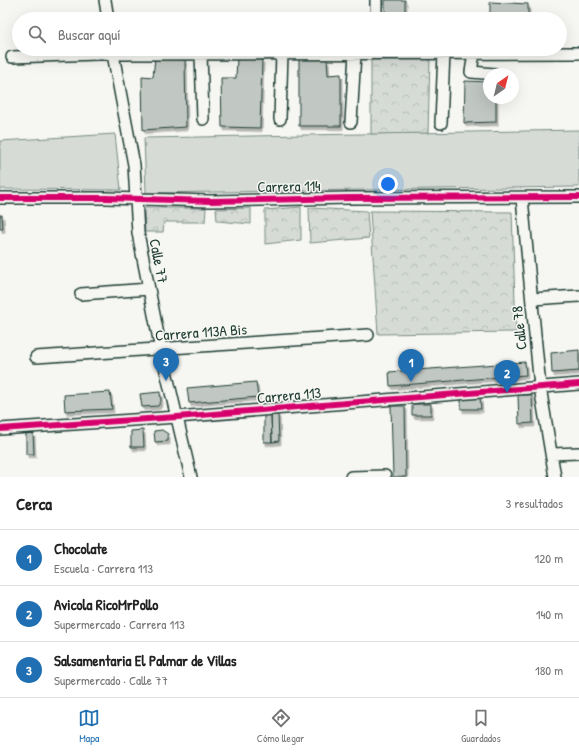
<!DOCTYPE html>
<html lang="es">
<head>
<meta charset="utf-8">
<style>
  :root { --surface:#fff; --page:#f2f2f2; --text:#222; --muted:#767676; --line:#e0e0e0; --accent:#1f6fb2 }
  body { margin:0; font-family:"Patrick Hand",sans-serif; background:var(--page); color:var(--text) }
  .compass { position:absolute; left:483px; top:68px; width:36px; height:36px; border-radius:50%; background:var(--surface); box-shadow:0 4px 16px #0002; rotate:35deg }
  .you { position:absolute; left:388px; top:184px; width:14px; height:14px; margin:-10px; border:3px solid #fff; border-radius:50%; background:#1a73e8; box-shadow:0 0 0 6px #1a73e833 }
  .badge { display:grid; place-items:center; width:26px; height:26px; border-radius:50%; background:var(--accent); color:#fff; font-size:13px; font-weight:700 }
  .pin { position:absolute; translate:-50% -33px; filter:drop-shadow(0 1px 2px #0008) }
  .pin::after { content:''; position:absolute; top:21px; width:14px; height:12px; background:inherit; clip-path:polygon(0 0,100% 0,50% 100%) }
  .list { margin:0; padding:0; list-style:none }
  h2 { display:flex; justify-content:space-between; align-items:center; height:52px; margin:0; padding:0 16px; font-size:17px }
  h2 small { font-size:13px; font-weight:400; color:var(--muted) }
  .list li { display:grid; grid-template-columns:26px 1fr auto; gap:12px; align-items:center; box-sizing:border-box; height:56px; padding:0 16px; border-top:1px solid var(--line) }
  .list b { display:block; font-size:15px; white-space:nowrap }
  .list p { margin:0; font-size:13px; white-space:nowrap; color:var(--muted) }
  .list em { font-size:13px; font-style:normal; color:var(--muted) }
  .icon { flex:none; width:22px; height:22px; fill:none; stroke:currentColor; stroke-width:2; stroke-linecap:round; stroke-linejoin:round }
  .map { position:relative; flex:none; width:579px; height:477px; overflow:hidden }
  .search { position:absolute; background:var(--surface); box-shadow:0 4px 16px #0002; left:12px; right:12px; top:12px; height:44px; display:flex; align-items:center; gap:10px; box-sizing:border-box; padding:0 14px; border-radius:22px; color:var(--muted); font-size:15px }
  .sheet { height:220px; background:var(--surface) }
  nav { display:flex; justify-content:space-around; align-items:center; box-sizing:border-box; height:56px; border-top:1px solid var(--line); background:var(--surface); font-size:11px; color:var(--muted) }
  nav a { display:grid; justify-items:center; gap:2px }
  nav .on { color:var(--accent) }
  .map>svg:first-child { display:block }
  .grass { fill:#d6dbd6; stroke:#7a8c85 }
  .forest { fill:url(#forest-crowns); stroke:#7a8c85 }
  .building { fill:#c1c8c3; stroke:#1f3d34; filter:url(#shadow) }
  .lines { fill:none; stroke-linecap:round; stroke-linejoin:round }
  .minor-casing { stroke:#1f3d34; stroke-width:14 }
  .minor { stroke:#f6f6f2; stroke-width:11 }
  .cycleway-casing { stroke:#f6f6f2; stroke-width:8 }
  .cycleway { stroke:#d6006c; stroke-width:6 }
  .labels { text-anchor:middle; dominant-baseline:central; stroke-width:3; stroke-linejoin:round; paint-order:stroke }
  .street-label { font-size:15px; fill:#1f3d34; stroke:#f6f6f2 }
</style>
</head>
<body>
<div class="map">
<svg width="579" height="477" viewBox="0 0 579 477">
  <defs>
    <pattern id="forest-crowns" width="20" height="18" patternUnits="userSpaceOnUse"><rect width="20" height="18" fill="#d6dbd6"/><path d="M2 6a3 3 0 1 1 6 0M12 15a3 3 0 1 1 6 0" fill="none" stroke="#b7bdb8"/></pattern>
    <filter id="shadow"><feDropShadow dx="2" dy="3.5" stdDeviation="0" flood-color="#0004"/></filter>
  </defs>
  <rect width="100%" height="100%" fill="#f6f6f2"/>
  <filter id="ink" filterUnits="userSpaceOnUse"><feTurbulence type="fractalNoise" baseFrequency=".025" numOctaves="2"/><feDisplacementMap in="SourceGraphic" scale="8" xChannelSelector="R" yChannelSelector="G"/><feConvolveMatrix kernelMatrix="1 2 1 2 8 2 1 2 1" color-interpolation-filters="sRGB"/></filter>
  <g filter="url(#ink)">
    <path class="grass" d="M579,130v57l-433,6 -2,-55z
      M115,134l6,56 -121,-1v-48z"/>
    <path class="forest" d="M371,59h59l-2,74 -57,1z
      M301,207v33l-36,4v-34z
      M144,208h62l-1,14h-41l-1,10h-18z
      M251,208v16l-34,-3 -1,-12z
      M309,208l58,3 2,27 -59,5z
      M370,211l142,1 4,120 -138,2z"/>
    <path class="building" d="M385,0h20v18l-20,1z
      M490,2l38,2v15h-38z
      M155,58l30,1 1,68 -43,3 -1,-54 11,1z
      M237,58l25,2 -2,68 -38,-1 -1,-49h15z
      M299,59h28l1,16 13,-1v52h-42z
      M465,81l24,1v16h7v24l-32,1z
      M0,215h2l1,14h-3z
      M579,350v21l-27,2 -1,-20z
      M525,362l1,13 -136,11 -1,-14z
      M256,382l2,15 -69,6 -2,-15z
      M110,392l2,17 -47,2 -1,-16z
      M160,392l1,9 -3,5 -16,1 -2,-13z
      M518,395h14l1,28 -14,1z
      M461,397h19l1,12h-20z
      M412,404h19v11h-19z
      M391,406h14l1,71h-13z
      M264,414h7l1,28h-8z
      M271,414h7l1,27 -7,1z
      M143,430l1,17h-13v-16z
      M162,430l6,4v7l-13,1 -1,-11z
      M26,433h7l1,21h-8z"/>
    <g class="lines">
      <defs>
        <path id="minor" d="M105,0l3,19
          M376,0v19
          M112,49l22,116 4,68 23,117 30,127
          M201,53l2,66
          M474,53l-3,19 24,2
          M12,57l85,-3 482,-1
          M280,119l2,-66
          M351,122l4,-69
          M441,123l3,-70
          M0,198h106l104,3 139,-3 230,-1
          M522,198l18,189 15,90
          M81,294l68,-5
          M532,299l47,-3
          M36,357l332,-22
          M0,429l177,-12 402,-33
          M552,454l27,-1
          M351,477l34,-1"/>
      </defs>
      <use href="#minor" class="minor-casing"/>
      <use href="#minor" class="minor"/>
      <defs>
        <path id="cycleway" d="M0,198h106l104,3 139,-3 230,-1
          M0,429l177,-12 402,-33"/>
      </defs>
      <use href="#cycleway" class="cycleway-casing"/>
      <use href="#cycleway" class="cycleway"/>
    </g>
  </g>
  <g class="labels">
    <g class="street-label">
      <text transform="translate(289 186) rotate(-1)">Carrera 114</text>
      <text transform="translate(159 261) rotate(79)">Calle 77</text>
      <text transform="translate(519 328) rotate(-96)">Calle 78</text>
      <text transform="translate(201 332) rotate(-4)">Carrera 113A Bis</text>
      <text transform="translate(289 395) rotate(-5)">Carrera 113</text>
    </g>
  </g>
</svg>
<svg class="compass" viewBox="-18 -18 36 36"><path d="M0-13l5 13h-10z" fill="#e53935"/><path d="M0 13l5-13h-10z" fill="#767676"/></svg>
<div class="you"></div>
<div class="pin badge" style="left:411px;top:382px">1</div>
<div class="pin badge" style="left:507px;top:393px">2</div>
<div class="pin badge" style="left:166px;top:381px">3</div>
<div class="search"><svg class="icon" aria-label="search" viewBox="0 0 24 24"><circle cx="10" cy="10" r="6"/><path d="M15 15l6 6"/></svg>Buscar aquí</div>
</div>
<section class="sheet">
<h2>Cerca<small>3 resultados</small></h2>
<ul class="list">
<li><span class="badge">1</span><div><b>Chocolate</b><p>Escuela · Carrera 113</p></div><em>120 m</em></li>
<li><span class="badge">2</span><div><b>Avicola RicoMrPollo</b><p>Supermercado · Carrera 113</p></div><em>140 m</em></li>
<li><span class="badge">3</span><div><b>Salsamentaria El Palmar de Villas</b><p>Supermercado · Calle 77</p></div><em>180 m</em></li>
</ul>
</section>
<nav>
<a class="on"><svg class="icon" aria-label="map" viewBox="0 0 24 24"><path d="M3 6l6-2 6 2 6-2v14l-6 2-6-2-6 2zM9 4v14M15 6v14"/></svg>Mapa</a>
<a><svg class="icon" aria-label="directions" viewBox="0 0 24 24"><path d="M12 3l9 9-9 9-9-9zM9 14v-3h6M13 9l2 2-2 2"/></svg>Cómo llegar</a>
<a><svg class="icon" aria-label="saved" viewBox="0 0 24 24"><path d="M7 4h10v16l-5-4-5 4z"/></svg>Guardados</a>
</nav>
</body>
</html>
